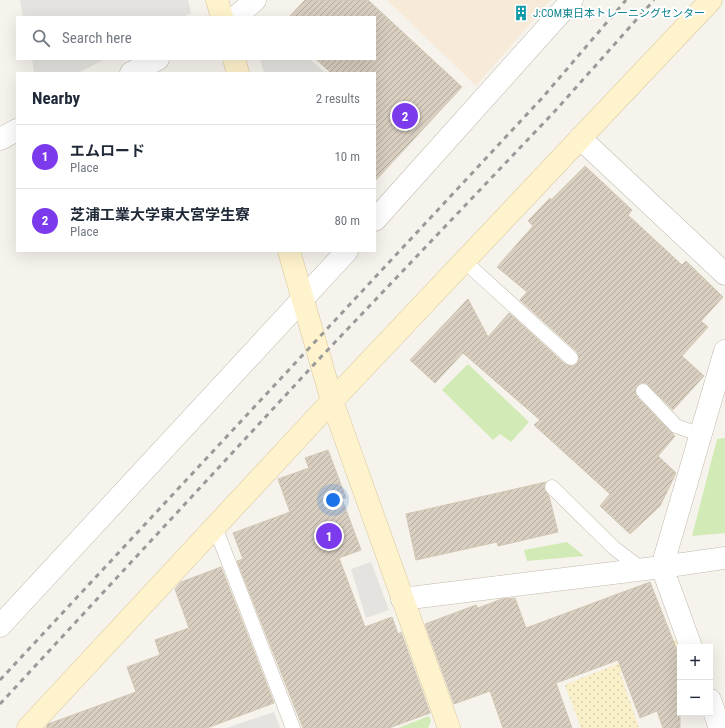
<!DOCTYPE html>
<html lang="en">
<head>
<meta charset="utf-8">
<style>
  :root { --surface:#fff; --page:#f6f6f7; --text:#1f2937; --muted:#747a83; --line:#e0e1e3; --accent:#7c3aed }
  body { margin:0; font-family:"Roboto Condensed","Noto Sans JP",sans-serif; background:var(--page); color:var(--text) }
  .controls { position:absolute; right:12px; bottom:12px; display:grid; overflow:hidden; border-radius:0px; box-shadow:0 4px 16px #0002 }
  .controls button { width:36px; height:36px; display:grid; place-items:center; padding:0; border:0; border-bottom:1px solid var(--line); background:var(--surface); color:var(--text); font:20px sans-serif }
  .you { position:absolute; left:333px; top:500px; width:14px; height:14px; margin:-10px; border:3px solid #fff; border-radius:50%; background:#1a73e8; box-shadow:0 0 0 6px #1a73e833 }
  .badge { display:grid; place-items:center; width:26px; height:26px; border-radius:50%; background:var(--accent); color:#fff; font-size:13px; font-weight:700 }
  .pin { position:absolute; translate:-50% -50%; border:2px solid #fff; box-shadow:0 1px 4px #0006 }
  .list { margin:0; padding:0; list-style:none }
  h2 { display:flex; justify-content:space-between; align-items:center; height:52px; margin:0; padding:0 16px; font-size:17px }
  h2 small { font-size:13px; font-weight:400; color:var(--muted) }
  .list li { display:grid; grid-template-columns:26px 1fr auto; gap:12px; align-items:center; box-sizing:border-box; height:64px; padding:0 16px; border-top:1px solid var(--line) }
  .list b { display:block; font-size:15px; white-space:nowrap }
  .list p { margin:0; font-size:13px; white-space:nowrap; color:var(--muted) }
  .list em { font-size:13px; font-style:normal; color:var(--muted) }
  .icon { flex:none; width:22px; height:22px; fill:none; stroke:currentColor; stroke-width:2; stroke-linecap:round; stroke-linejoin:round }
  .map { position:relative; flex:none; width:725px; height:728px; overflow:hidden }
  .search { position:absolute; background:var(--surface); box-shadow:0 4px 16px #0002; left:16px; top:16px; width:360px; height:44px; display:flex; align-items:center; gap:10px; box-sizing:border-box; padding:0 14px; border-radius:0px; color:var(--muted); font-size:15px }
  .panel { position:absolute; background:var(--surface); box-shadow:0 4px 16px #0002; left:16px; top:72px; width:360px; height:180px; border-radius:0px }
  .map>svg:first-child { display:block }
  .commercial { fill:#f7ead8 }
  .sand { fill:url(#sand-dots) }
  .green { fill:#d2eab5 }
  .parking { fill:#e5e3e0 }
  .building { fill:url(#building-hatch); stroke:#d3c7b4 }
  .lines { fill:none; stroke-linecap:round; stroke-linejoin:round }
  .lane-casing { stroke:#c2bbae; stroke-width:15 }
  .street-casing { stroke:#c2bbae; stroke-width:23 }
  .secondary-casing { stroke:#d6c79b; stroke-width:23 }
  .lane { stroke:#fff; stroke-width:14 }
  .street { stroke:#fff; stroke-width:22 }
  .secondary { stroke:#fff3cd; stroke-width:22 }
  .rail { stroke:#9a9a9a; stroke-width:3; stroke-dasharray:5 5; stroke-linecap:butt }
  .labels { text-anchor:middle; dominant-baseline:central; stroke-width:4; stroke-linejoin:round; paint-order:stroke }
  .culture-label { font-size:11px; fill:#0d838f; stroke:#fff; text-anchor:start }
</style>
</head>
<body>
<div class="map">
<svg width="725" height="728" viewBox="0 0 725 728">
  <defs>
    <pattern id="sand-dots" width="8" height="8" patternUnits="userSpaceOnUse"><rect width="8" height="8" fill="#f9efc9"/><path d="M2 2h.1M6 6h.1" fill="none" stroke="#d7cead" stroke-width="1.8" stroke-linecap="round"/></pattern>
    <pattern id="building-hatch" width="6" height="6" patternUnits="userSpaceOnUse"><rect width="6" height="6" fill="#d8cfc1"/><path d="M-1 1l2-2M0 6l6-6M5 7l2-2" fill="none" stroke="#b1aa9e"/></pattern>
  </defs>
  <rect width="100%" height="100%" fill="#f6f3ec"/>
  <path class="commercial" d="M387,0h164l-75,86z"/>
  <path class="sand" d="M676,640l4,8 -60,24 19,56h-58l-16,-43z"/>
  <path class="green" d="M468,364l61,58 -18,20 -11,-8 -7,6 -51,-50z
    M725,438v95l-33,3 25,-97z
    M567,542l17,14 -57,5 -3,-11z
    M429,716l2,5 -3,7h-30z"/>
  <path class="parking" d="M20,0h168l3,13 -8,4h-160z
    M32,59h73l-27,14h-44z
    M260,59h50l15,14h-61z
    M371,562l18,48 -23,8 -15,-49z
    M274,712l6,16h-54z"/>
  <path class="building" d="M305,0h63l94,87 -87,94v-108h-44l-15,-14h59v-42h-86z
    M585,166l47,44 -4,5 54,50 4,-4 37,36 -22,24 7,6 -26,29 22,20 -31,34 -27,-27h-5l-6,5 2,9 38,39 -17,20 18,17 -16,33 -30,28 -30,-28 10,-12 -76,-69 6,-5 -77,-67 -28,30 -25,-23 58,-61 20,38 21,-24 56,51 8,2 5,-3 1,-4 -2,-7 -57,-52 7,-8 -30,-25 36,-41 -5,-5 22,-23 1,2z
    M328,450l18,48 -4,1 19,51 -22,8 26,69 27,-10 6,17 3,-2 29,81 -41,15h-86l-66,-167 6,-2 -10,-26 57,-21 -12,-33 31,-11 -4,-10z
    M546,482l-2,7 5,7 9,36 -60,14 -1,-4 -81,18 -10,-46z
    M221,567l53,136 -67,25h-161l2,-4 88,-32 -9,-25 33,-12 -5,-15 34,-12 -14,-39 6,-7z
    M650,582l30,76v70h-17l-6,-17 -17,7 -22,-58 -62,23 16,45h-69l-13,-37 -36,13 -29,-80 51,-19 2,3 24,-9 13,-1 11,30z"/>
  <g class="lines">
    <defs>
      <path id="lane" d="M464,261l107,97
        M643,391l33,35 25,9
        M552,487l62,61 29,22
        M215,527l78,201"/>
      <path id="street" d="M236,17l19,-17
        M131,73l27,-14
        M580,138l145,136
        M0,139l17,-9
        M375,220l197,-220
        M402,599l260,-32 63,-216
        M0,626l347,-375
        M691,647l-29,-80 63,-9
        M710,700l10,28"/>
      <path id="secondary" d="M217,0l5,17
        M234,59l4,14
        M289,251l43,150 117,327
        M28,728l304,-327 379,-401"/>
    </defs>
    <use href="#lane" class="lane-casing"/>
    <use href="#street" class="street-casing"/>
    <use href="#secondary" class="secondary-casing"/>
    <use href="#lane" class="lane"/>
    <use href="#street" class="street"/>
    <use href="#secondary" class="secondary"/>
    <path class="rail" d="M0,680l543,-583 83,-97
      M0,704l320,-346 235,-247 99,-111"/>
  </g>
  <defs>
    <symbol id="building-bare" viewBox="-9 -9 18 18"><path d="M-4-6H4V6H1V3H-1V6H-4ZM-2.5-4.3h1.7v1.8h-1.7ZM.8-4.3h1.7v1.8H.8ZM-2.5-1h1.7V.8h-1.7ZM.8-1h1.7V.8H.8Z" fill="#0f9aa8" stroke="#fff" stroke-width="2.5" paint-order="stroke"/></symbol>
  </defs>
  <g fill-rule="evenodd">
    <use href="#building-bare" x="510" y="2" width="22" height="22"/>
  </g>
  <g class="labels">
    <g class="culture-label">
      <text x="533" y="13">J:COM東日本トレーニングセンター</text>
    </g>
  </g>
</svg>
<div class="controls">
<button>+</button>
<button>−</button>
</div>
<div class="you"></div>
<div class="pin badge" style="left:329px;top:536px">1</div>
<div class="pin badge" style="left:405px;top:116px">2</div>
<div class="search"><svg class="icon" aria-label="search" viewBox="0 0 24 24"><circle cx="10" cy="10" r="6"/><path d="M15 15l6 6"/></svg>Search here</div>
<section class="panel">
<h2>Nearby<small>2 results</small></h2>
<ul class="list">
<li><span class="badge">1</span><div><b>エムロード</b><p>Place</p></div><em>10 m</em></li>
<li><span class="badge">2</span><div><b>芝浦工業大学東大宮学生寮</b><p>Place</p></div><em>80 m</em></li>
</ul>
</section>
</div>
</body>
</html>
